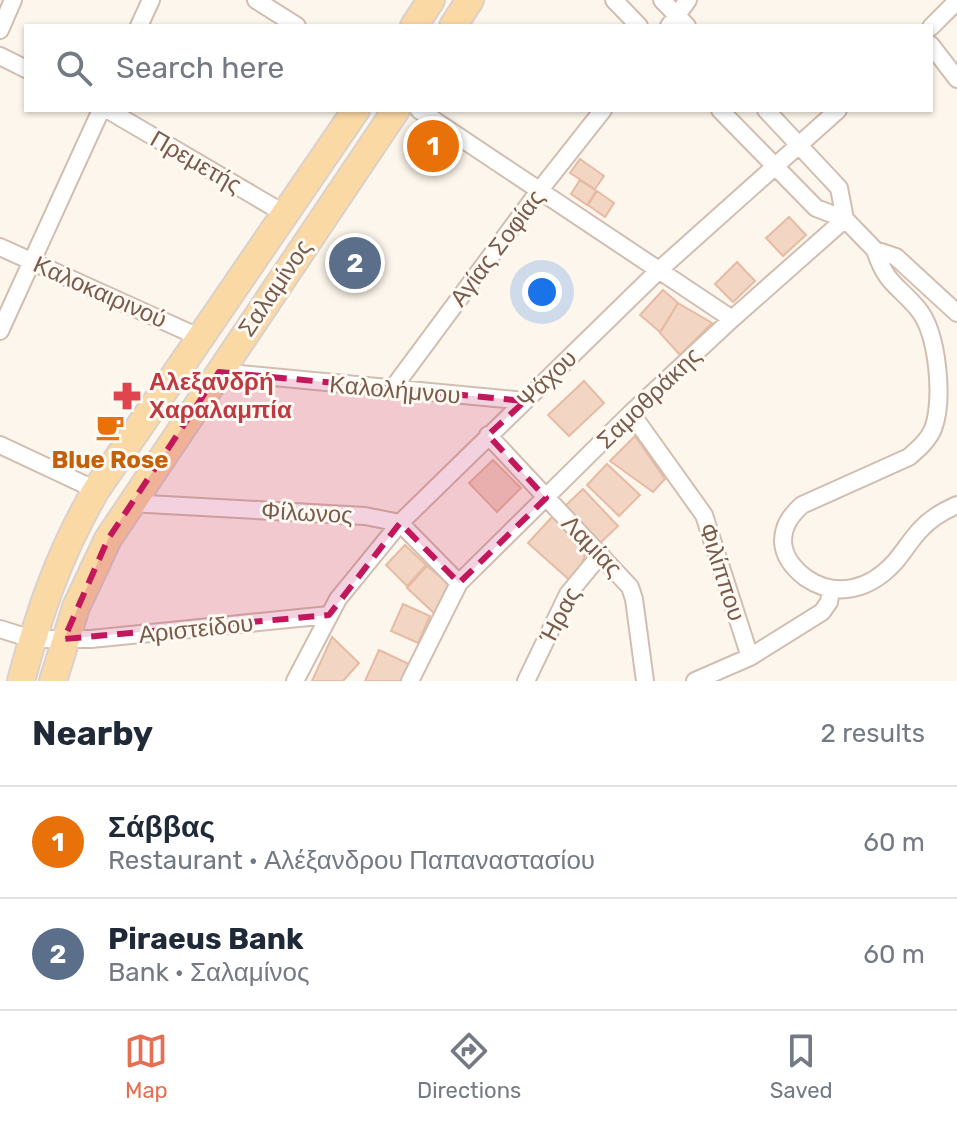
<!DOCTYPE html>
<html lang="en">
<head>
<meta charset="utf-8">
<style>
  :root { --surface:#fff; --page:#f6f6f7; --text:#1f2937; --muted:#747a83; --line:#e0e1e3; --accent:#e76f51 }
  body { margin:0; font-family:Rubik,sans-serif; background:var(--page); color:var(--text) }
  .you { position:absolute; left:542px; top:292px; width:28px; height:28px; margin:-20px; border:6px solid #fff; border-radius:50%; background:#1a73e8; box-shadow:0 0 0 12px #1a73e833 }
  .badge { display:grid; place-items:center; width:52px; height:52px; border-radius:50%; background:var(--accent); color:#fff; font-size:26px; font-weight:700 }
  .pin { position:absolute; translate:-50% -50%; border:4px solid #fff; box-shadow:0 2px 8px #0006 }
  .list { margin:0; padding:0; list-style:none }
  h2 { display:flex; justify-content:space-between; align-items:center; height:104px; margin:0; padding:0 32px; font-size:34px }
  h2 small { font-size:26px; font-weight:400; color:var(--muted) }
  .list li { display:grid; grid-template-columns:52px 1fr auto; gap:24px; align-items:center; box-sizing:border-box; height:112px; padding:0 32px; border-top:2px solid var(--line) }
  .list b { display:block; font-size:30px; white-space:nowrap }
  .list p { margin:0; font-size:26px; white-space:nowrap; color:var(--muted) }
  .list em { font-size:26px; font-style:normal; color:var(--muted) }
  .icon { flex:none; width:44px; height:44px; fill:none; stroke:currentColor; stroke-width:2; stroke-linecap:round; stroke-linejoin:round }
  .map { position:relative; flex:none; width:957px; height:681px; overflow:hidden }
  .search { position:absolute; background:var(--surface); box-shadow:0 2px 6px #0004; left:24px; right:24px; top:24px; height:88px; display:flex; align-items:center; gap:20px; box-sizing:border-box; padding:0 28px; border-radius:0px; color:var(--muted); font-size:30px }
  .sheet { height:328px; background:var(--surface) }
  nav { display:flex; justify-content:space-around; align-items:center; box-sizing:border-box; height:112px; border-top:2px solid var(--line); background:var(--surface); font-size:22px; color:var(--muted) }
  nav a { display:grid; justify-items:center; gap:4px }
  nav .on { color:var(--accent) }
  .map>svg:first-child { display:block }
  .building { fill:#f3d5c3; stroke:#e6bba3; stroke-width:2 }
  .lines { fill:none; stroke-linecap:round; stroke-linejoin:round }
  .street-casing { stroke:#d1beb0; stroke-width:20 }
  .primary-casing { stroke:#dad1cd; stroke-width:30 }
  .street { stroke:#fff; stroke-width:16 }
  .primary { stroke:#fbd9a5; stroke-width:26 }
  .marked { fill:#c2185b; fill-opacity:0.2; stroke:#c2185b; stroke-width:6; stroke-dasharray:16 10; stroke-linejoin:round }
  .labels { text-anchor:middle; dominant-baseline:central; stroke-width:6; stroke-linejoin:round; paint-order:stroke }
  .street-label { font-size:24px; fill:#7a5c4d; stroke:#fffaf3 }
  .health-label { font-size:24px; font-weight:bold; fill:#be3a42; stroke:#fffaf3; text-anchor:start }
  .food-label { font-size:24px; font-weight:bold; fill:#c56008; stroke:#fffaf3 }
</style>
</head>
<body>
<div class="map">
<svg width="957" height="681" viewBox="0 0 957 681">
  <rect width="100%" height="100%" fill="#fdf6ec"/>
  <path class="building" d="M580,159l24,17 -9,13 -25,-16z
    M580,180l16,11 -9,14 -16,-11z
    M597,191l17,12 -9,14 -17,-12z
    M789,217l17,18 -23,21 -17,-18z
    M737,262l18,19 -22,21 -18,-18z
    M663,290l15,13 -18,29 -20,-17z
    M678,303l34,20 -32,32 -20,-22z
    M584,381l20,22 -35,33 -21,-21z
    M635,436l30,43 -12,13 -43,-31z
    M493,460l28,28 -24,24 -28,-29z
    M607,464l33,31 -21,21 -32,-31z
    M583,489l35,37 -20,19 -35,-37z
    M552,517l35,33 -13,34 -46,-41z
    M405,545l21,20 -19,21 -21,-21z
    M427,566l23,19 -15,29 -28,-26z
    M403,604l27,12 -12,27 -27,-12z
    M332,637l27,26 -16,18h-31z
    M379,650l30,14 -7,17h-37z"/>
  <g class="lines">
    <defs>
      <path id="street" d="M256,0l41,26
        M614,0l25,26
        M662,0l25,26
        M139,26l12,-26
        M669,26l19,-26
        M931,27l26,-26
        M0,30l13,-30
        M931,45l26,34
        M0,56l26,13
        M108,110l177,104
        M419,110l313,209
        M720,110l96,98 29,11 30,31 21,7 61,56
        M766,110l73,78 6,31
        M0,247l201,91
        M875,250c11,34 22,34 43,59 20,24 26,91 15,120 -5,12 -15,20 -24,28l-107,48c-12,11 -19,21 -19,37 1,16 11,27 23,36 31,21 64,11 88,-15 10,-11 17,-24 27,-34 10,-11 22,-18 36,-24
        M0,331l101,-221
        M219,372l306,29
        M393,388l146,-197 64,-81
        M631,413l73,102 46,142
        M488,435l142,152 4,12 11,82
        M0,445l96,45
        M129,503l236,13 35,7 59,60
        M0,629l32,10h59l238,-24
        M295,681l43,-82 62,-76 258,-252 180,-161
        M410,681l49,-98 172,-170 101,-94 113,-100
        M526,681l42,-87 33,-40
        M695,681l55,-24 72,-45 7,-10 2,-12"/>
      <path id="primary" d="M414,26l17,-26
        M453,26l17,-26
        M21,681c19,-71 38,-127 75,-191l260,-380
        M53,681l23,-74 32,-68 288,-429"/>
    </defs>
    <use href="#street" class="street-casing"/>
    <use href="#primary" class="primary-casing"/>
    <use href="#street" class="street"/>
    <use href="#primary" class="primary"/>
  </g>
  <path class="marked" d="M219,372l306,29 -37,34 58,63 -87,85 -59,-60 -71,92 -265,24 44,-100z"/>
  <defs>
    <symbol id="pharmacy-bare" viewBox="-9 -9 18 18"><path d="M-2-6h4v4h4v4h-4v4h-4v-4h-4v-4h4Z" fill="#e0444e" stroke="#fffaf3" stroke-width="2.5" paint-order="stroke"/></symbol>
    <symbol id="cafe-bare" viewBox="-9 -9 18 18"><path d="M-5.5-4.5H6V0H3Q3 3.5 0 3.5H-2.5Q-5.5 3.5-5.5 0ZM3-3.2v2h1.7v-2ZM-6 4.5H4V6H-6Z" fill="#e8710a" stroke="#fffaf3" stroke-width="2.5" paint-order="stroke"/></symbol>
  </defs>
  <g fill-rule="evenodd">
    <use href="#pharmacy-bare" x="107" y="376" width="40" height="40"/>
    <use href="#cafe-bare" x="90" y="407" width="40" height="40"/>
  </g>
  <g class="labels">
    <g class="street-label">
      <text transform="translate(196 162) rotate(30)">Πρεμετής</text>
      <text transform="translate(497 248) rotate(-53)">Αγίας Σοφίας</text>
      <text transform="translate(275 288) rotate(-56)">Σαλαμίνος</text>
      <text transform="translate(100 292) rotate(24)">Καλοκαιρινού</text>
      <text transform="translate(547 379) rotate(-44)">Ψάχου</text>
      <text transform="translate(395 390) rotate(5)">Καλολήμνου</text>
      <text transform="translate(649 398) rotate(-44)">Σαμοθράκης</text>
      <text transform="translate(307 513) rotate(3)">Φίλωνος</text>
      <text transform="translate(592 546) rotate(46)">Λαμίας</text>
      <text transform="translate(722 572) rotate(72)">Φιλίππου</text>
      <text transform="translate(560 615) rotate(-62)">Ήρας</text>
      <text transform="translate(196 629) rotate(-6)">Αριστείδου</text>
    </g>
    <g class="health-label">
      <text x="149" y="382">Αλεξανδρή<tspan x="149" dy="28">Χαραλαμπία</tspan></text>
    </g>
    <g class="food-label">
      <text x="110" y="460">Blue Rose</text>
    </g>
  </g>
</svg>
<div class="you"></div>
<div class="pin badge" style="left:433px;top:146px;background:#e8710a">1</div>
<div class="pin badge" style="left:355px;top:263px;background:#5c6f8a">2</div>
<div class="search"><svg class="icon" aria-label="search" viewBox="0 0 24 24"><circle cx="10" cy="10" r="6"/><path d="M15 15l6 6"/></svg>Search here</div>
</div>
<section class="sheet">
<h2>Nearby<small>2 results</small></h2>
<ul class="list">
<li><span class="badge" style="background:#e8710a">1</span><div><b>Σάββας</b><p>Restaurant · Αλέξανδρου Παπαναστασίου</p></div><em>60 m</em></li>
<li><span class="badge" style="background:#5c6f8a">2</span><div><b>Piraeus Bank</b><p>Bank · Σαλαμίνος</p></div><em>60 m</em></li>
</ul>
</section>
<nav>
<a class="on"><svg class="icon" aria-label="map" viewBox="0 0 24 24"><path d="M3 6l6-2 6 2 6-2v14l-6 2-6-2-6 2zM9 4v14M15 6v14"/></svg>Map</a>
<a><svg class="icon" aria-label="directions" viewBox="0 0 24 24"><path d="M12 3l9 9-9 9-9-9zM9 14v-3h6M13 9l2 2-2 2"/></svg>Directions</a>
<a><svg class="icon" aria-label="saved" viewBox="0 0 24 24"><path d="M7 4h10v16l-5-4-5 4z"/></svg>Saved</a>
</nav>
</body>
</html>
